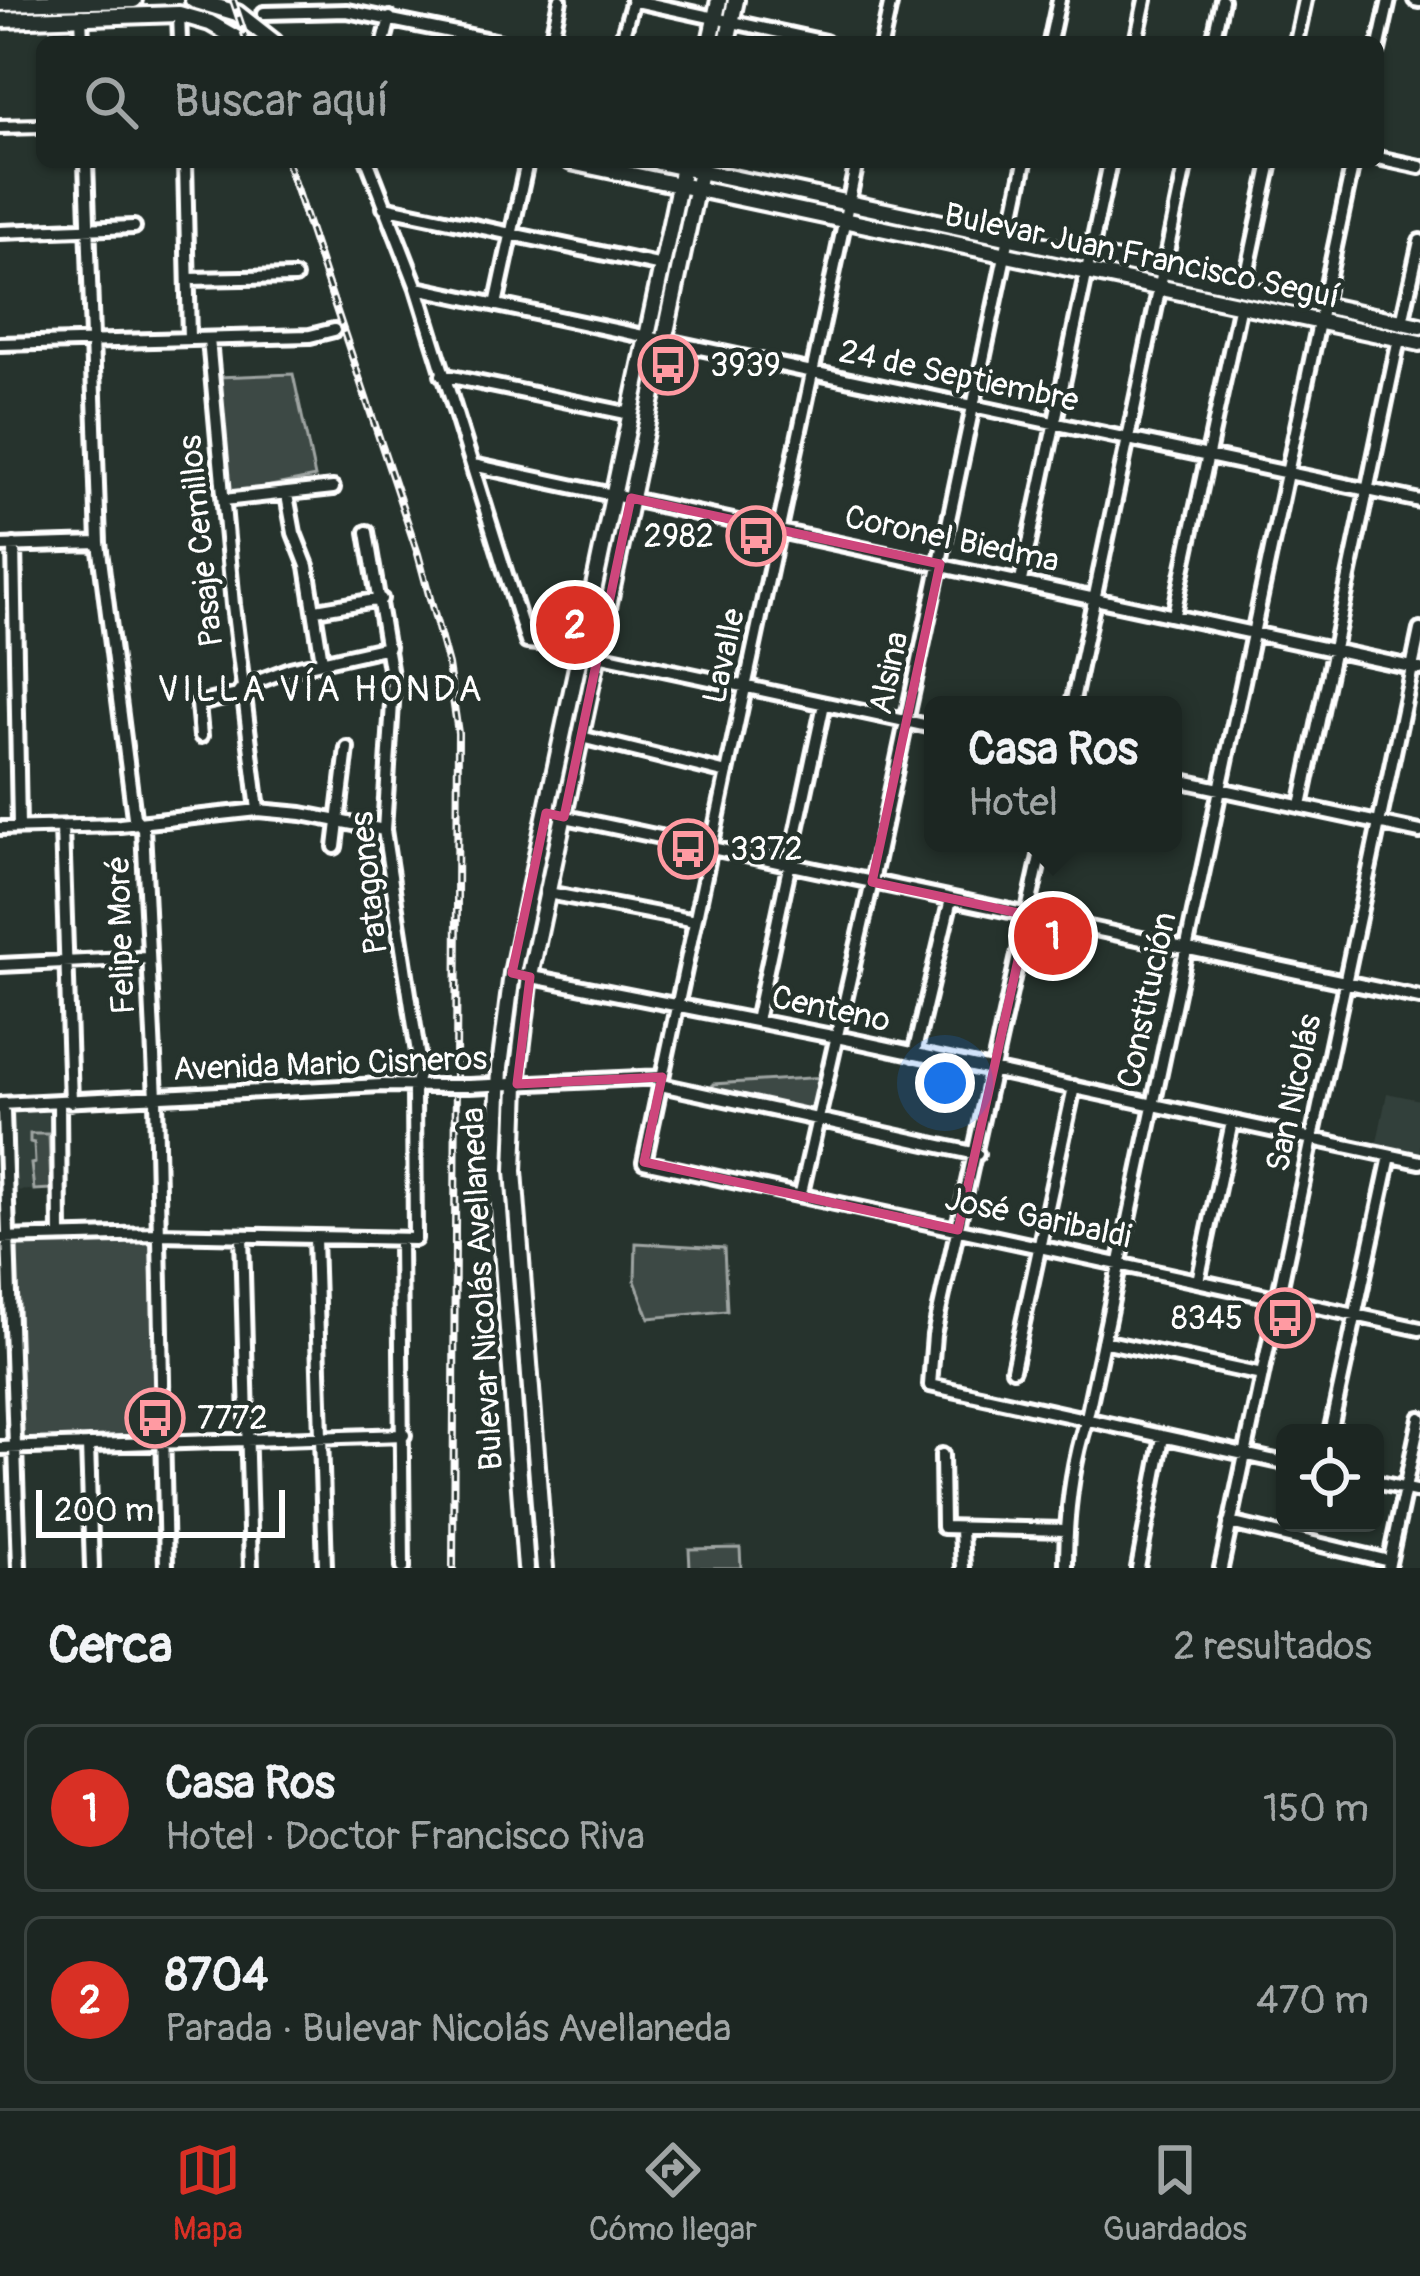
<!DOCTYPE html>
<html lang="es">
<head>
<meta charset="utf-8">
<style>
  :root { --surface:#1c2622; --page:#29322f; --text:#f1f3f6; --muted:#a0a5a5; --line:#3a4340; --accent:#d93025 }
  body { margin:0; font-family:Pangolin,sans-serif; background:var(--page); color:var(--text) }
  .controls { position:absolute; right:36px; bottom:36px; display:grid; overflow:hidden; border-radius:18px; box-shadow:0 3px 9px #0004 }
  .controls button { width:108px; height:108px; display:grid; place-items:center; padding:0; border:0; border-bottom:3px solid var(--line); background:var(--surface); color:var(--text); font:60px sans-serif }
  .scale { position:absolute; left:36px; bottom:30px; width:249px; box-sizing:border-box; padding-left:12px; border:6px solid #fff; border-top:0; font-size:33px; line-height:42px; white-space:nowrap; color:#fff; -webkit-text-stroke:9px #26332d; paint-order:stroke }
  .you { position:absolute; left:945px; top:1083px; width:42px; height:42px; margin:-30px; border:9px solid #fff; border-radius:50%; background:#1a73e8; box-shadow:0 0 0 18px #1a73e833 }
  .badge { display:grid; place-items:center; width:78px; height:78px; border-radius:50%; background:var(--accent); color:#fff; font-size:39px; font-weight:700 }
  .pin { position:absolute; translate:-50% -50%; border:6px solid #fff; box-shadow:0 3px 12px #0006 }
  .popup { position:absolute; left:924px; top:696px; width:258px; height:156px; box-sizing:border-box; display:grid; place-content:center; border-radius:18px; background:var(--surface); filter:drop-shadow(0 3px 9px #0005); font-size:39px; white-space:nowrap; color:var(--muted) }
  .popup b { font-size:45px; color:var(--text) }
  .popup::after { content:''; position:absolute; left:50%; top:100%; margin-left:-24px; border:24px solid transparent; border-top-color:var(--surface) }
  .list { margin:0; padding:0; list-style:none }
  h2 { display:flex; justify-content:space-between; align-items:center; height:156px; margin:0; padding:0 48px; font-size:51px }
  h2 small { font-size:39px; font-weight:400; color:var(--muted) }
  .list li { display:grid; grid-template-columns:78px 1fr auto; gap:36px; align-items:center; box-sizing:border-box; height:168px; margin:0 24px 24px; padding:0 24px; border:3px solid var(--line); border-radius:18px }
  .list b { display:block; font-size:45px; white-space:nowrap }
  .list p { margin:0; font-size:39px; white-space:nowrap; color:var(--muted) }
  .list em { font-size:39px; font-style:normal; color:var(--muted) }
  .icon { flex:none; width:66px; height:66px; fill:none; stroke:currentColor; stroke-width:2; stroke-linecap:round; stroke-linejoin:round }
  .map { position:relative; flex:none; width:1420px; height:1568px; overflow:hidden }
  .search { position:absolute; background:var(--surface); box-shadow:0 3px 9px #0004; left:36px; right:36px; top:36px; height:132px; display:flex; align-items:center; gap:30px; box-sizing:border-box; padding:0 42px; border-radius:18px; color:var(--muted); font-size:45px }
  .sheet { height:540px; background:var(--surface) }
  nav { display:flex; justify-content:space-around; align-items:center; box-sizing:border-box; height:168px; border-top:3px solid var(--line); background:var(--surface); font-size:33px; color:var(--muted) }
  nav a { display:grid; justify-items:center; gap:6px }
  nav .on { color:var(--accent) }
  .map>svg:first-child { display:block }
  .built { fill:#333f3a }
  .green { fill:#3e4944; stroke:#9ea4a2; stroke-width:3 }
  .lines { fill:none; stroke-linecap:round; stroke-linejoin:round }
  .minor-casing { stroke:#fff; stroke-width:20 }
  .major-casing { stroke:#fff; stroke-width:22 }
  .minor { stroke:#26332d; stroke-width:10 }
  .major { stroke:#26332d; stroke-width:14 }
  .rail-casing { stroke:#fff; stroke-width:8 }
  .rail { stroke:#26332d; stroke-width:3; stroke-dasharray:9; stroke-linecap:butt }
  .minor-bridge-casing { stroke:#fff; stroke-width:20; stroke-linecap:butt }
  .minor-bridge { stroke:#26332d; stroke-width:10 }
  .marked { fill:none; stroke:#ce467c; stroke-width:9; stroke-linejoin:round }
  .labels { text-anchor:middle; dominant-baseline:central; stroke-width:9; stroke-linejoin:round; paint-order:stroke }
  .street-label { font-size:33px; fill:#fff; stroke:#26332d }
  .poi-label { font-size:33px; fill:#fff; stroke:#26332d; text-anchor:start }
  .neighbourhood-label { font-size:36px; letter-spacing:3px; fill:#fff; stroke:#26332d }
</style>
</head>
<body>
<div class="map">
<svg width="1420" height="1568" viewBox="0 0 1420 1568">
  <rect width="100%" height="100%" fill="#26332d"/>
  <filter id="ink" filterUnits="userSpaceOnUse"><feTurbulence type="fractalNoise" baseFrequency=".00833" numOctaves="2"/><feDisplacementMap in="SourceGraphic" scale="24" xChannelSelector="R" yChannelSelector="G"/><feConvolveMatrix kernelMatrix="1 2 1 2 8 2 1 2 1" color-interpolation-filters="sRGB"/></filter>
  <g filter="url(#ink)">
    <path class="built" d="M1387,1093l33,7v56l-44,-9z
      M53,1109l3,80 -46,2 1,-79z"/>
    <path class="green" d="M571,162h87l762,164v17z
      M293,374l22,103 -84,17 -13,-117z
      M825,1077l-6,30 -7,4 -100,-20 1,-7z
      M30,1134h19l2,55 -17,1 -3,-26 4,-1 -1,-20 -4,-1z
      M158,1234l5,208 -148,5 -6,-210z
      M636,1243l88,5 3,63 -78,7 -14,-37z
      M740,1548l1,20h-51l-1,-19z"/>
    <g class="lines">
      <defs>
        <path id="minor" d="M632,0l193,42
          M1415,0l5,1
          M264,13l83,-2 153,31
          M179,14l1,28
          M81,15l1,27
          M384,42l6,-24
          M551,42l9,-42
          M621,42l12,-42
          M882,42l9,-42
          M1050,42l9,-42
          M1136,42l9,-42
          M1213,42l9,-42
          M1296,42l9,-42
          M1378,50l11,-50
          M0,127l42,-1
          M1378,158l42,9
          M86,162l13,381 35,274 9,11 13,270 10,470
          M185,162l4,177
          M368,162l49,126 110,354 54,5 17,8 335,72
          M857,162l-213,1000 776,167
          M384,207l278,59
          M0,232l134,-5
          M188,279l107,-2
          M417,288l1003,213
          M1244,288l27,-126
          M496,305l31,-143
          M1402,322l18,-81
          M209,339l24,266 25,205
          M0,344l310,-8 24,-6
          M442,375l189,39
          M473,465l947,204
          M287,495l7,38 13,33 15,95
          M224,500l109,-12
          M14,545l5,282
          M0,546l99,-3
          M1021,581l89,-419
          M316,610l65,-11
          M1174,614l66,-310
          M1072,705l114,-543
          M201,736l-3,-32 39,-9 6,-8 47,-18 98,-22
          M581,737l146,36
          M1173,779l247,53
          M1301,806l98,-467
          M561,816l859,182
          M62,827l9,275
          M0,828l120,-3 138,-15 44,4 82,16
          M1043,843l-109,492 -4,50 355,78
          M335,847l12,-99
          M548,893l147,28
          M0,965l148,-7
          M512,973l325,64 583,125
          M756,1021l68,-317
          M914,1054l37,-155
          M661,1085l316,69
          M469,1086l193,-9
          M59,1102l1,134
          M0,1104l382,-19 67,1
          M0,1107l4,5 15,456
          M801,1193l71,-311 153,-720
          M242,1236l9,332
          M0,1238l158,-4 257,5 -1,-147 6,-26 -36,-236 9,-143 -26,-155
          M315,1238l10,330
          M400,1240l3,328
          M1198,1281l34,-159
          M1103,1341l159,34
          M1013,1369l61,-282
          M1330,1433l60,-277
          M88,1445l4,123
          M0,1448l404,-13
          M942,1455l1,72 123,3
          M1375,1482l45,10
          M1230,1523l159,38
          M961,1530l2,38
          M1066,1568c0,-50 5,-99 20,-146l267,-1260
          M1138,1568l25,-131
          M1221,1568l199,-938
          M1388,1568l32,-150"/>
        <path id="major" d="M193,0l44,13 37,29
          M0,3l134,-3
          M0,20l179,-6 31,9 33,19
          M710,42l9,-42
          M727,42l9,-42
          M571,162l849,181
          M658,162l762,164
          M526,1568l-30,-398 4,-103 12,-94 172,-811
          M545,1568l-31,-397 3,-87 13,-108 172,-814"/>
      </defs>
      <use href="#minor" class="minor-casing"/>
      <use href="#major" class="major-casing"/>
      <use href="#minor" class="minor"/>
      <use href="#major" class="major"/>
      <defs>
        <path id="rail" d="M233,0l14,42
          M287,162l131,392 30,111 10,68 -5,835"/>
      </defs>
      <use href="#rail" class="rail-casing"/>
      <use href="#rail" class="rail"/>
      <defs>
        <path id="minor-bridge" d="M449,1086h20"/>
      </defs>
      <use href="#minor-bridge" class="minor-bridge-casing"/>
      <use href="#minor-bridge" class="minor-bridge"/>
    </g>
  </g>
  <path class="marked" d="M631,498l309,66 -68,318 156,33 -70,315 -314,-68 18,-85 -145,7 13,-107 -18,-4 34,-160 18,4z"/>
  <defs>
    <symbol id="bus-ring" viewBox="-11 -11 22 22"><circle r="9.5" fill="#26332d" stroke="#ff9aa2" stroke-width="1.5"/><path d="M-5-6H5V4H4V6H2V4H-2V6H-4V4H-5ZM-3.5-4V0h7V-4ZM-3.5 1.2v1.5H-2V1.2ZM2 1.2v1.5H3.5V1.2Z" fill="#ff9aa2"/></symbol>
  </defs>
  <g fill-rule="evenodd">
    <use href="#bus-ring" x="635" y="332" width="66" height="66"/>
    <use href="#bus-ring" x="723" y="503" width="66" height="66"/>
    <use href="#bus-ring" x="655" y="816" width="66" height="66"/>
    <use href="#bus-ring" x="1252" y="1285" width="66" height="66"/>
    <use href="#bus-ring" x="122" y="1385" width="66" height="66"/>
  </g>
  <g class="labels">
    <g class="street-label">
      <text transform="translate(1142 256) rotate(12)">Bulevar Juan Francisco Seguí</text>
      <text transform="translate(959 376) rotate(12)">24 de Septiembre</text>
      <text transform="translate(952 539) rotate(12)">Coronel Biedma</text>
      <text transform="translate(201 541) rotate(-96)">Pasaje Cemillos</text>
      <text transform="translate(724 656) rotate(-78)">Lavalle</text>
      <text transform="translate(889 673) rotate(-78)">Alsina</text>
      <text transform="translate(369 883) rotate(-96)">Patagones</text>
      <text transform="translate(121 935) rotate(-92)">Felipe Moré</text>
      <text transform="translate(1147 1000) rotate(-78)">Constitución</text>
      <text transform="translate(831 1009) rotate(12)">Centeno</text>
      <text transform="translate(330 1064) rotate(-2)">Avenida Mario Cisneros</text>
      <text transform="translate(1294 1093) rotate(-78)">San Nicolás</text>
      <text transform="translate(1038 1218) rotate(12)">José Garibaldi</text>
      <text transform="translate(482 1289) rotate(-93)">Bulevar Nicolás Avellaneda</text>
    </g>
    <g class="poi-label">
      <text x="710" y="365">3939</text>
      <text x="714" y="536" text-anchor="end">2982</text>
      <text x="730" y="849">3372</text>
      <text x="1243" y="1318" text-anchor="end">8345</text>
      <text x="197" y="1418">7772</text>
    </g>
    <g class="neighbourhood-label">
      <text x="321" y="689">VILLA VÍA HONDA</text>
    </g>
  </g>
</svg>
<div class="controls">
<button><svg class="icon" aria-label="locate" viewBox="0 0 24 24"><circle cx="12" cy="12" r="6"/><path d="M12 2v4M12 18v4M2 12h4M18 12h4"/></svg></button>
</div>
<div class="scale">200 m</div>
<div class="you"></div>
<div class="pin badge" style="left:1053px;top:936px">1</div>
<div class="popup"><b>Casa Ros</b>Hotel</div>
<div class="pin badge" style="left:575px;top:625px">2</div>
<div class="search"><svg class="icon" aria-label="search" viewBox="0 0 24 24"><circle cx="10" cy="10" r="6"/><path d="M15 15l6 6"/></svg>Buscar aquí</div>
</div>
<section class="sheet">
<h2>Cerca<small>2 resultados</small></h2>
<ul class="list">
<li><span class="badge">1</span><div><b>Casa Ros</b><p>Hotel · Doctor Francisco Riva</p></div><em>150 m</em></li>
<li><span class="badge">2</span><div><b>8704</b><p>Parada · Bulevar Nicolás Avellaneda</p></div><em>470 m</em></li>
</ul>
</section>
<nav>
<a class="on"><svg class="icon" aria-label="map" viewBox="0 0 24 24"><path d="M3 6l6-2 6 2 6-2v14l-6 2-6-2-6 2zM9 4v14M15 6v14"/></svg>Mapa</a>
<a><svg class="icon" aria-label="directions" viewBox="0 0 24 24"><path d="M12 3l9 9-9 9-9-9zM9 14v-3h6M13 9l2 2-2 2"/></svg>Cómo llegar</a>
<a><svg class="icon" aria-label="saved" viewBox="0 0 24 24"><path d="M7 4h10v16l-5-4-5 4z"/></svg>Guardados</a>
</nav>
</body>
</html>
